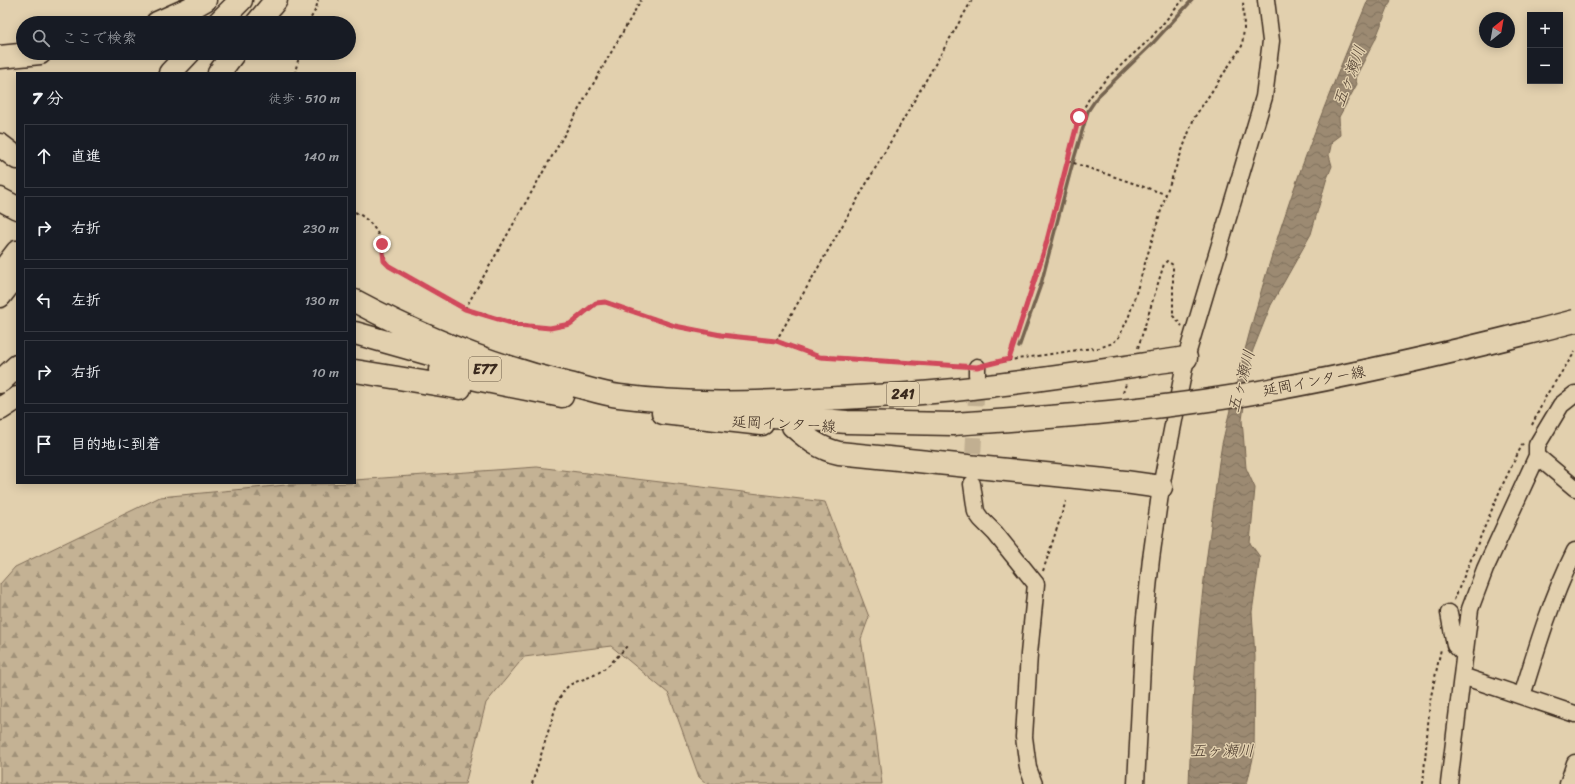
<!DOCTYPE html>
<html lang="ja">
<head>
<meta charset="utf-8">
<style>
  :root { --surface:#171b24; --page:#20242c; --text:#f1f3f6; --muted:#9ea1a6; --line:#363941 }
  body { margin:0; font-family:Sriracha,"Klee One",sans-serif; background:var(--page); color:var(--text) }
  .controls { position:absolute; right:12px; top:12px; display:grid; overflow:hidden; border-radius:0px; box-shadow:0 2px 10px #0003 }
  .controls button { width:36px; height:36px; display:grid; place-items:center; padding:0; border:0; border-bottom:1px solid var(--line); background:var(--surface); color:var(--text); font:20px sans-serif }
  .compass { position:absolute; left:1479px; top:12px; width:36px; height:36px; border-radius:50%; background:var(--surface); box-shadow:0 2px 10px #0003; rotate:31deg }
  .stop { position:absolute; width:12px; height:12px; margin:-9px; border:3px solid #d1495b; border-radius:50%; background:#fff }
  .stop.end { background:#d1495b; border-color:#fff; box-shadow:0 1px 4px #0008 }
  .list { margin:0; padding:0; list-style:none }
  h2 { display:flex; justify-content:space-between; align-items:center; height:52px; margin:0; padding:0 16px; font-size:17px }
  h2 small { font-size:13px; font-weight:400; color:var(--muted) }
  .list li { display:grid; grid-template-columns:26px 1fr auto; gap:12px; align-items:center; box-sizing:border-box; height:64px; margin:0 8px 8px; padding:0 8px; border:1px solid var(--line); border-radius:0px }
  .list b { display:block; font-size:15px; white-space:nowrap }
  .list em { font-size:13px; font-style:normal; color:var(--muted) }
  .icon { flex:none; width:22px; height:22px; fill:none; stroke:currentColor; stroke-width:2; stroke-linecap:round; stroke-linejoin:round }
  .map { position:relative; flex:none; width:1575px; height:784px; overflow:hidden }
  .search { position:absolute; background:var(--surface); box-shadow:0 2px 10px #0003; left:16px; top:16px; width:340px; height:44px; display:flex; align-items:center; gap:10px; box-sizing:border-box; padding:0 14px; border-radius:22px; color:var(--muted); font-size:15px }
  .panel { position:absolute; background:var(--surface); box-shadow:0 2px 10px #0003; left:16px; top:72px; width:340px; height:412px; border-radius:0px }
  .map>svg:first-child { display:block }
  .forest { fill:url(#forest-firs); stroke:#806e59 }
  .water { fill:url(#water-waves); stroke:#756450 }
  .lines { fill:none; stroke-linecap:round; stroke-linejoin:round }
  .stream { stroke:#756450; stroke-width:3.5 }
  .minor-tunnel { stroke:#c1af91; stroke-width:16; stroke-dasharray:16 8; stroke-linecap:butt }
  .minor-casing { stroke:#3b2a1e; stroke-width:19 }
  .highway-casing { stroke:#3b2a1e; stroke-width:25 }
  .path { stroke:#3b2a1e; stroke-width:2; stroke-dasharray:3 3; stroke-linecap:butt }
  .minor { stroke:#e2d0ae; stroke-width:16 }
  .highway { stroke:#e2d0ae; stroke-width:22 }
  .highway-bridge-casing { stroke:#3b2a1e; stroke-width:25; stroke-linecap:butt }
  .highway-bridge { stroke:#e2d0ae; stroke-width:22 }
  .route { stroke:#d1495b; stroke-width:5 }
  .labels { text-anchor:middle; dominant-baseline:central; stroke-width:3; stroke-linejoin:round; paint-order:stroke }
  .shield { fill:#e2d0ae; stroke:#6d5c49; stroke-width:1 }
  .shield-label { font-size:14px; font-weight:bold; fill:#3b2a1e }
  .street-label { font-size:15px; fill:#3b2a1e; stroke:#e2d0ae }
  .water-label { font-size:16px; font-style:italic; fill:#4e3d2f; stroke:#e2d0ae }
</style>
</head>
<body>
<div class="map">
<svg width="1575" height="784" viewBox="0 0 1575 784">
  <defs>
    <pattern id="forest-firs" width="22" height="20" patternUnits="userSpaceOnUse"><rect width="22" height="20" fill="#c4b294"/><path d="M5 1l3.5 6h-7zM16 11l3.5 6h-7z" fill="#a09178"/></pattern>
    <pattern id="water-waves" width="16" height="10" patternUnits="userSpaceOnUse"><rect width="16" height="10" fill="#9c8a72"/><path d="M0 5q4-4 8 0t8 0" fill="none" stroke="#80715d"/></pattern>
  </defs>
  <rect width="100%" height="100%" fill="#e2d0ae"/>
  <filter id="ink" filterUnits="userSpaceOnUse"><feTurbulence type="fractalNoise" baseFrequency=".025" numOctaves="2"/><feDisplacementMap in="SourceGraphic" scale="8" xChannelSelector="R" yChannelSelector="G"/><feConvolveMatrix kernelMatrix="1 2 1 2 8 2 1 2 1" color-interpolation-filters="sRGB"/></filter>
  <g filter="url(#ink)">
    <path class="forest" d="M537,467l288,35 44,115 -8,22 15,96 6,49h-175l-8,-7 -30,-83 -58,-48 -87,11 -38,46 -21,81h-465v-200l15,-17 145,-70 126,-12 69,-2v-3z"/>
    <path class="water" d="M1368,0h23l-16,40 -20,38 2,6 -18,33 1,18 -8,6 -3,14 3,11 -6,15 -15,53 -40,71 -20,50 -9,65 4,48 9,20 -5,55 10,14 -8,55 3,45 -1,97 -7,30h-58c3,-87 10,-174 22,-259 4,-27 6,-55 11,-81 17,-74 36,-148 60,-220 25,-76 55,-150 86,-224z"/>
    <g class="lines">
      <path class="stream" d="M1019,347l22,-63 30,-115 17,-58 10,-15 55,-53 39,-43"/>
      <path class="minor-tunnel" d="M972,477l5,-99"/>
      <defs>
        <path id="minor" d="M977,375v-8
          M1537,456l38,32
          M972,484l4,28 5,7 14,14 41,51 -7,70 -5,83 4,31 6,16
          M1449,613l6,32 10,10
          M1462,676l113,38
          M1522,696c15,-49 30,-99 53,-145
          M1136,784l8,-157 7,-68 10,-72 25,-129 78,-261 7,-56 -5,-41
          M1449,784l21,-175 15,-40 52,-113v-11l24,-40 14,-11
          M1568,784l7,-21"/>
        <path id="highway" d="M157,23l36,-16 12,-7
          M218,23l23,-23
          M257,23l19,-23
          M0,57l40,-4
          M170,73l19,-20
          M219,73l15,-20
          M0,145l17,13
          M0,199l17,9
          M0,274l17,-22
          M0,296l17,-22
          M355,301c69,37 138,65 214,83 17,4 34,10 50,12 67,9 134,7 201,3 41,-2 83,-4 124,-8 81,-8 161,-21 242,-33
          M355,333l106,30
          M440,370l41,10 81,16
          M355,371l105,17
          M0,382l17,-16
          M0,409l17,-11
          M663,413l99,11
          M747,414l100,8 106,2
          M793,426c15,13 27,23 46,27l286,29 36,5"/>
      </defs>
      <use href="#minor" class="minor-casing"/>
      <use href="#highway" class="highway-casing"/>
      <path class="path" d="M308,23l8,-14 2,-9
        M297,73l-2,-1 5,-19
        M1068,161l97,33
        M355,212c12,6 23,17 26,31 3,9 1,16 8,23l76,43 53,16 32,3 21,-4 25,-21 9,-1 70,24 46,9 55,6 44,16 144,9
        M465,309l176,-309
        M776,341l196,-341
        M1138,348l26,-84 3,-3 6,4v51l9,10
        M1009,359l36,-111 34,-131 11,-20 17,-19 43,-39 33,-39
        M990,363l95,-14 14,-1 14,-5 6,-6 10,-21 37,-122 28,-76 48,-72 2,-17 -1,-29
        M1123,393l3,-9
        M1532,425l15,-31 28,-42
        M1043,571l23,-70
        M1454,600l47,-112 22,-45
        M532,784l25,-81c12,-24 15,-18 37,-28 13,-6 24,-19 33,-29
        M1423,784l7,-83 11,-52"/>
      <use href="#minor" class="minor"/>
      <use href="#highway" class="highway"/>
      <defs>
        <path id="highway-bridge" d="M953,424c103,-7 205,-14 306,-32 106,-19 212,-44 316,-71"/>
      </defs>
      <use href="#highway-bridge" class="highway-bridge-casing"/>
      <use href="#highway-bridge" class="highway-bridge"/>
    </g>
  </g>
  <g class="lines" filter="url(#ink)">
    <path class="route" d="M382,244l2,17 5,5 76,43 53,16 32,3 20,-4 26,-21 9,-1 70,24 46,9 55,6 44,16 157,10 32,-8 36,-111 34,-131"/>
  </g>
  <g class="labels">
    <g class="shield">
      <rect x="469" y="357" width="32" height="24" rx="3"/>
      <rect x="887" y="382" width="32" height="24" rx="3"/>
    </g>
    <g class="shield-label">
      <text x="485" y="369">E77</text>
      <text x="903" y="394">241</text>
    </g>
    <g class="street-label">
      <text transform="translate(1314 381) rotate(-11)">延岡インター線</text>
      <text transform="translate(784 424) rotate(3)">延岡インター線</text>
    </g>
    <g class="water-label">
      <text transform="translate(1349 76) rotate(-69)">五ヶ瀬川</text>
      <text transform="translate(1241 381) rotate(-75)">五ヶ瀬川</text>
      <text x="1222" y="750">五ヶ瀬川</text>
    </g>
  </g>
</svg>
<div class="controls">
<button>+</button>
<button>−</button>
</div>
<svg class="compass" viewBox="-18 -18 36 36"><path d="M0-13l5 13h-10z" fill="#e53935"/><path d="M0 13l5-13h-10z" fill="#9ea1a6"/></svg>
<div class="stop" style="left:1079px;top:117px"></div>
<div class="stop end" style="left:382px;top:244px"></div>
<div class="search"><svg class="icon" aria-label="search" viewBox="0 0 24 24"><circle cx="10" cy="10" r="6"/><path d="M15 15l6 6"/></svg>ここで検索</div>
<section class="panel">
<h2>7 分<small>徒歩 · 510 m</small></h2>
<ul class="list">
<li><svg class="icon" aria-label="ahead" viewBox="0 0 24 24"><path d="M12 20V5M6 11l6-6 6 6"/></svg><div><b>直進</b></div><em>140 m</em></li>
<li><svg class="icon" aria-label="right" viewBox="0 0 24 24"><path d="M7 20v-9h11M14 6l5 5-5 5"/></svg><div><b>右折</b></div><em>230 m</em></li>
<li><svg class="icon" aria-label="left" viewBox="0 0 24 24"><path d="M17 20v-9H6M10 6l-5 5 5 5"/></svg><div><b>左折</b></div><em>130 m</em></li>
<li><svg class="icon" aria-label="right" viewBox="0 0 24 24"><path d="M7 20v-9h11M14 6l5 5-5 5"/></svg><div><b>右折</b></div><em>10 m</em></li>
<li><svg class="icon" aria-label="arrive" viewBox="0 0 24 24"><path d="M6 21V4h12l-3 4 3 4H6"/></svg><div><b>目的地に到着</b></div></li>
</ul>
</section>
</div>
</body>
</html>
